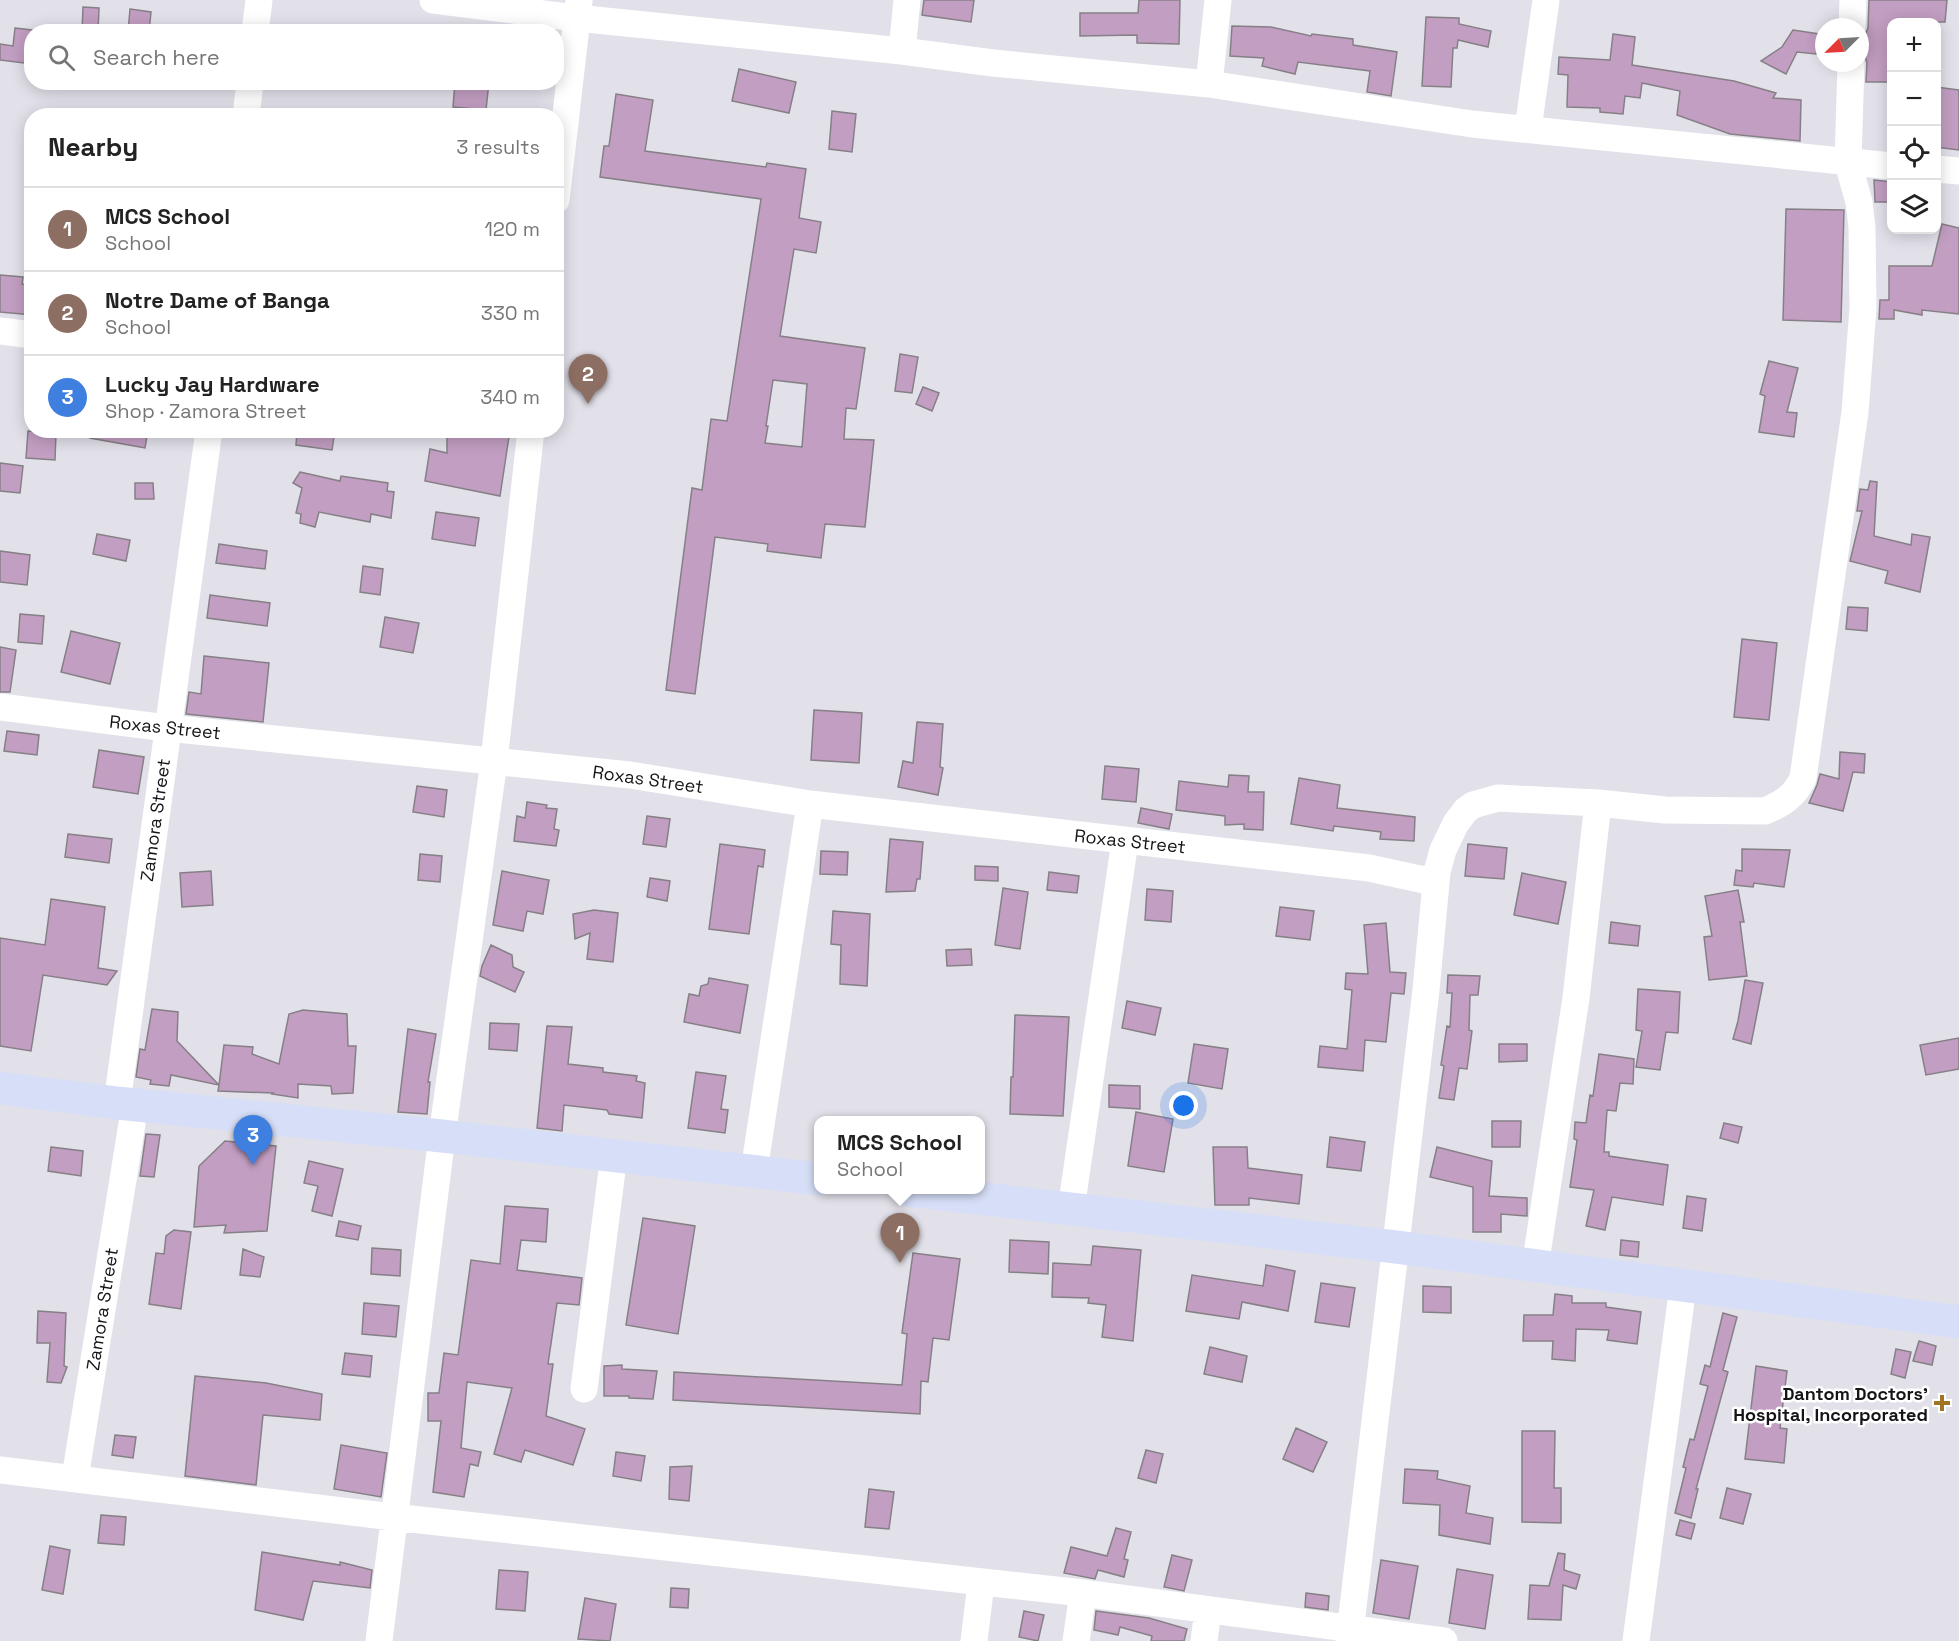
<!DOCTYPE html>
<html lang="en">
<head>
<meta charset="utf-8">
<style>
  :root { --surface:#fff; --page:#f2f2f2; --text:#222; --muted:#767676; --line:#e0e0e0; --accent:#9f7524 }
  body { margin:0; font-family:"Space Grotesk",sans-serif; background:var(--page); color:var(--text) }
  .controls { position:absolute; right:18px; top:18px; display:grid; overflow:hidden; border-radius:12px; box-shadow:0 3px 15px #0003 }
  .controls button { width:54px; height:54px; display:grid; place-items:center; padding:0; border:0; border-bottom:2px solid var(--line); background:var(--surface); color:var(--text); font:30px sans-serif }
  .compass { position:absolute; left:1815px; top:18px; width:54px; height:54px; border-radius:50%; background:var(--surface); box-shadow:0 3px 15px #0003; rotate:246deg }
  .you { position:absolute; left:1184px; top:1106px; width:21px; height:21px; margin:-15px; border:4px solid #fff; border-radius:50%; background:#1a73e8; box-shadow:0 0 0 9px #1a73e833 }
  .badge { display:grid; place-items:center; width:39px; height:39px; border-radius:50%; background:var(--accent); color:#fff; font-size:20px; font-weight:700 }
  .pin { position:absolute; translate:-50% -50px; filter:drop-shadow(0 2px 3px #0008) }
  .pin::after { content:''; position:absolute; top:32px; width:21px; height:18px; background:inherit; clip-path:polygon(0 0,100% 0,50% 100%) }
  .popup { position:absolute; left:814px; top:1116px; width:171px; height:78px; box-sizing:border-box; display:grid; place-content:center; border-radius:12px; background:var(--surface); filter:drop-shadow(0 2px 4px #0005); font-size:20px; white-space:nowrap; color:var(--muted) }
  .popup b { font-size:22px; color:var(--text) }
  .popup::after { content:''; position:absolute; left:50%; top:100%; margin-left:-12px; border:12px solid transparent; border-top-color:var(--surface) }
  .list { margin:0; padding:0; list-style:none }
  h2 { display:flex; justify-content:space-between; align-items:center; height:78px; margin:0; padding:0 24px; font-size:26px }
  h2 small { font-size:20px; font-weight:400; color:var(--muted) }
  .list li { display:grid; grid-template-columns:39px 1fr auto; gap:18px; align-items:center; box-sizing:border-box; height:84px; padding:0 24px; border-top:2px solid var(--line) }
  .list b { display:block; font-size:22px; white-space:nowrap }
  .list p { margin:0; font-size:20px; white-space:nowrap; color:var(--muted) }
  .list em { font-size:20px; font-style:normal; color:var(--muted) }
  .icon { flex:none; width:33px; height:33px; fill:none; stroke:currentColor; stroke-width:2; stroke-linecap:round; stroke-linejoin:round }
  .map { position:relative; flex:none; width:1959px; height:1641px; overflow:hidden }
  .search { position:absolute; background:var(--surface); box-shadow:0 3px 15px #0003; left:24px; top:24px; width:540px; height:66px; display:flex; align-items:center; gap:15px; box-sizing:border-box; padding:0 21px; border-radius:24px; color:var(--muted); font-size:22px }
  .panel { position:absolute; background:var(--surface); box-shadow:0 3px 15px #0003; left:24px; top:108px; width:540px; height:330px; border-radius:24px }
  .map>svg:first-child { display:block }
  .building { fill:#c29ec2; stroke:#868086; stroke-width:1.5; fill-rule:evenodd }
  .lines { fill:none; stroke-linecap:round; stroke-linejoin:round }
  .minor { stroke:#fff; stroke-width:27 }
  .major { stroke:#d7dff8; stroke-width:33 }
  .poi-dot { fill:#9f7524; stroke:#fff; stroke-width:2 }
  .labels { text-anchor:middle; dominant-baseline:central; stroke-width:5; stroke-linejoin:round; paint-order:stroke }
  .street-label { font-size:18px; fill:#151417; stroke:#fff }
  .poi-label { font-size:18px; font-weight:bold; fill:#151417; stroke:#fff; text-anchor:end }
</style>
</head>
<body>
<div class="map">
<svg width="1959" height="1641" viewBox="0 0 1959 1641">
  <rect width="100%" height="100%" fill="#e2e0e9"/>
  <path class="building" d="M924,0h50l-3,22 -49,-7z
    M1139,0h41l-1,44 -42,-1v-8l-57,1v-23h58z
    M1869,0h78l-2,22h-53v60h-26l1,-19 -2,-7 -4,-5v-6l7,-17z
    M83,7l16,1 -1,24h-16z
    M130,9l21,3 -2,20h-21z
    M1426,17l33,1v6l32,7 -3,16 -30,-7 -1,8h-4l-2,39 -29,-1z
    M1232,26l39,1 40,9 1,-2 41,5v6l44,7 -6,44 -24,-4 3,-21 -72,-9 -3,12 -33,-8 2,-8 -34,-2z
    M15,28l17,2v34l-32,-4v-16l13,2z
    M1793,30l26,4 -3,20 -19,-2 -11,22 -25,-13 21,-14z
    M1613,34l22,3 -3,28 102,16 42,12 -3,5 28,2 -1,41 -70,-7 -53,-19 3,-24 -38,-8 -2,15 -15,-2 -2,18 -23,-2v-4l-33,-1 1,-32 -10,-1 1,-17 51,3z
    M739,69l57,13 -7,31 -57,-12z
    M455,82h34l-3,28 -33,-3z
    M1936,87l23,3v60l-23,-3z
    M616,94l37,6 -8,51 121,16 1,-4 39,6 -7,49 22,4 -5,31 -22,-4 -14,87 85,12 -9,61 -10,-1 -2,31 30,1 -9,87 -40,-3 -4,34 -54,-7 1,-7 -53,-7 -20,157 -29,-4 26,-202 10,2 9,-71 16,2 34,-222 -161,-22 4,-31h5zM773,380l34,4 -5,63 -37,-4 3,-17h-2z
    M832,111l24,3 -4,38 -23,-3z
    M1874,180l18,2v20h-17z
    M1786,209l58,1 -3,112 -58,-2z
    M1942,224l17,4v86l-37,-4v5l-28,-5v9h-15l1,-19h9v-34h43z
    M0,275l23,2 -1,7 10,1v30l-32,-3z
    M900,354l18,3 -6,36 -17,-2z
    M1769,361l29,7 -11,44 10,1 -3,24 -35,-5 6,-36 -5,-2z
    M923,387l16,6 -7,18 -16,-7z
    M90,430h58l-3,18 -55,-10z
    M297,430h38l-3,20 -36,-5z
    M447,430h63l-10,66 -75,-15 5,-32 17,4z
    M28,431l28,2 -1,27 -29,-2z
    M0,463l23,3 -3,27 -20,-2z
    M300,472l40,9 1,-5 47,7 -1,8 7,1 -3,26 -20,-4 -1,8 -51,-10 -4,15 -15,-4 1,-9 -5,-1 6,-25 -9,-5z
    M1870,481l7,1 -3,54 37,9 1,-11 18,3 -10,55 -35,-9 3,-12 -38,-10 12,-50h-5l3,-22 8,1z
    M135,483h18l1,16h-19z
    M436,512l43,6 -4,28 -43,-7z
    M97,534l33,6 -4,21 -33,-7z
    M219,544l48,7 -2,18 -49,-6z
    M0,551l30,4 -3,30 -27,-3z
    M363,566l20,3 -3,26 -20,-3z
    M210,595l60,8 -3,23 -60,-8z
    M1848,607l20,1 -1,23 -21,-2z
    M20,614l24,2 -2,28 -24,-2z
    M385,617l34,6 -6,30 -33,-6z
    M71,631l49,12 -10,41 -49,-12z
    M1742,639l35,4 -8,77 -35,-3z
    M0,647l16,3 -6,42h-10z
    M204,656l65,7 -6,59 -77,-8 3,-22 12,2z
    M814,710l48,3 -3,50 -48,-3z
    M917,722l26,2 -3,43 3,1 -5,27 -40,-8 5,-26 10,2z
    M7,731l32,4 -2,20 -33,-4z
    M99,750l45,7 -6,37 -45,-7z
    M1840,752l25,2 -1,19 -11,-1 -10,39 -34,-8 8,-18 3,-11 19,5z
    M1105,766l34,3 -3,33 -34,-3z
    M1229,775l20,1 -1,16h16l-1,38 -19,-1v-5l-19,1v-9l-49,-6 3,-29 49,6z
    M1299,778l41,7 -3,23 78,9 -1,24 -34,-2 1,-7 -47,-6 -1,5 -42,-7z
    M417,786l30,4 -3,27 -31,-5z
    M527,802l20,3 -1,3 11,1 -3,20 5,1 -3,16 -42,-5 3,-25 8,2z
    M1141,808l31,6 -3,15 -31,-6z
    M647,816l23,3 -4,28 -23,-3z
    M68,834l44,5 -3,24 -44,-6z
    M890,839l33,3 -3,37h-3l-2,12 -29,1z
    M720,844l45,6 -2,17 -5,-1 -9,68 -40,-5z
    M1468,844l39,4 -3,31 -39,-3z
    M1742,849l48,1 -6,37 -30,-4 -1,4 -19,-2 2,-15 6,1z
    M821,851l27,1 -1,23 -27,-1z
    M420,854l22,2 -2,26 -22,-2z
    M975,866l23,1v14l-23,-1z
    M211,871l2,34 -31,2 -2,-34z
    M502,871l47,9 -6,34 -16,-3 -4,20 -30,-6z
    M1049,872l30,4 -2,17 -30,-3z
    M1522,873l44,9 -8,42 -44,-9z
    M650,878l20,3 -3,20 -20,-4z
    M1003,888l25,4 -8,57 -25,-4z
    M1147,889l26,2 -2,31 -26,-2z
    M1738,890l6,32h-4l7,54 -38,4 -5,-43 8,-1 -7,-40z
    M51,899l54,8 -7,61 19,3 -10,14 -64,-10 -12,76 -31,-5v-108l45,7z
    M1280,907l34,4 -4,29 -34,-4z
    M594,910l24,3 -5,49 -26,-3 3,-26 -15,6 -2,-25z
    M833,911l37,3 -3,72 -27,-2 1,-39 -10,-1z
    M1611,922l29,4 -2,20 -29,-3z
    M1386,923l4,49 16,1 -2,21 -13,-1 -5,49 -21,-2 -2,31 -45,-4 2,-21 27,3 5,-59 -7,-1 1,-16 22,1 -4,-49z
    M491,945l21,10 1,12 11,5 -9,20 -35,-16 2,-10z
    M971,949l1,16 -25,1 -1,-16z
    M1448,975l32,1 -2,19h-8l-1,35 3,1 -5,38 -8,-1 -5,32 -15,-2 5,-32 -3,-1 6,-39 3,1 2,-34h-5z
    M709,978l39,7 -8,48 -56,-11 5,-28 10,2 2,-10 7,-2z
    M1745,980l18,3 -12,61 -18,-5 5,-18z
    M1638,989l42,3 -2,41 -12,-1 -6,38 -24,-3 6,-36 -6,-1z
    M1127,1001l34,7 -6,27 -33,-7z
    M152,1009l26,3 -1,29 42,44 5,-40 29,2 -1,7 27,10 10,-50 14,-4 44,4 1,32h8l-3,47 -21,1 -1,-8 -33,-2v14l-26,-4 1,-1 -55,-2 1,-6 -48,-10 -2,11 -19,-2 1,-4 -15,-3 4,-28 5,1z
    M1015,1015l54,2 -6,99 -53,-2 1,-37h2z
    M490,1023l29,1 -2,27 -28,-2z
    M547,1026l25,1 -4,37 35,4v4l34,4 -1,5 9,2 -3,35 -33,-4 -2,-4 -43,-5 -2,26 -25,-3z
    M408,1029l28,5 -8,48h2l-3,32 -29,-2z
    M1959,1038v31l-33,6 -6,-30z
    M1194,1044l34,5 -6,40 -34,-6z
    M1499,1044h28v17l-28,1z
    M1599,1054l35,5 -1,25 -13,-1 -4,28 -9,-1 -3,42h5v4l59,9 -5,40 -51,-8 -7,33 -19,-4 8,-36 -24,-3 7,-47 -3,-1 1,-17 11,1 4,-28 3,1z
    M696,1072l30,4 -5,33 7,1 -3,23 -37,-5z
    M1109,1085l31,1v23l-31,-2z
    M1136,1112l37,7 -9,53 -36,-6z
    M1492,1121h29l-1,26h-28z
    M1724,1123l18,4 -4,16 -18,-5z
    M146,1134l14,1 -6,42 -14,-1z
    M1330,1137l35,5 -4,29 -34,-4z
    M225,1141l51,5 -9,85 -43,2 2,-8 -32,2 5,-61z
    M51,1147l32,4 -2,25 -33,-5z
    M1213,1147h34l1,21 54,7 -3,29 -50,-6v7h-34z
    M1437,1147l55,14 -3,35 38,2v18l-26,-2v18h-28v-45l-43,-10z
    M309,1161l34,8 -11,47 -20,-5 6,-25 -14,-3z
    M1687,1196l19,3 -4,32 -19,-3z
    M505,1206l43,3 -2,33 -25,-2 -4,30 65,8 -3,27 -22,-2 -9,61h5l-7,52 39,13 -12,36 -48,-15 -4,12 -27,-8 18,-66 -45,-6 -6,66 20,4 -3,14 -8,-2 -6,33 -31,-5 8,-71h-13v-28h11l5,-40 14,2 13,-95 29,4z
    M643,1218l52,8 -17,108 -52,-9z
    M339,1221l22,5 -3,14 -22,-4z
    M174,1230l17,2 -10,77 -32,-5 7,-51 8,1 2,-18z
    M1010,1240l39,2 -1,32 -39,-2z
    M1621,1240l18,2 -1,15 -18,-2z
    M1093,1246l48,4 -8,91 -31,-4 4,-32 -18,-2 1,-5 -37,-1 1,-34 38,2z
    M372,1248l29,2 -1,26 -29,-2z
    M243,1249l21,8 -4,20 -20,-2z
    M913,1253l47,6 -11,81 -16,-2 -5,44 -7,-1 -1,33 -247,-14 1,-28 228,13 5,-51 -5,-1z
    M1266,1265l29,6 -7,40 -46,-9 -3,17 -53,-8 6,-36 71,11z
    M1321,1283l34,5 -6,39 -34,-5z
    M1423,1286l28,1v26l-28,-1z
    M1555,1294l17,2v7h34v4l35,5 -4,32 -30,-4 2,-10 -33,-1 -1,32 -23,-2 1,-18h-30l1,-26h29z
    M364,1303l35,3 -3,31 -34,-3z
    M38,1311l28,2 -2,53 3,1 -6,16 -14,-1 3,-39h-13z
    M1723,1313l14,4 -14,53 5,2 -32,117h2l-7,29 -16,-5 11,-45 -3,-1 7,-28 4,1 14,-54 -8,-2 5,-19 5,2z
    M1919,1341l17,5 -4,19 -19,-4z
    M1210,1347l37,9 -5,26 -38,-8z
    M1896,1349l15,3 -6,26 -14,-4z
    M345,1353l27,3 -2,21 -28,-3z
    M622,1365v4l35,2 -4,28 -24,-1v-2h-25v-30z
    M1756,1366l31,5 -7,57 7,1 -3,34 -39,-4z
    M195,1376l71,7 56,11 -2,26 -57,-5 -7,70 -71,-9z
    M1296,1428l31,14 -14,30 -30,-13z
    M1522,1431h33l-1,57h7v35l-39,-1z
    M115,1435l21,2 -3,21 -21,-3z
    M341,1445l46,8 -6,44 -47,-8z
    M1146,1450l17,4 -7,29 -18,-5z
    M616,1452l29,4 -4,25 -28,-5z
    M692,1466l-3,35 -20,-2 1,-32z
    M1405,1469l33,2 -1,8 33,7 -4,27 27,5 -3,26 -51,-9 1,-30 -37,-2z
    M1727,1488l24,6 -8,30 -23,-6z
    M869,1489l25,3 -5,37 -24,-2z
    M101,1515l25,2 -2,28 -26,-2z
    M1680,1520l15,4 -4,15 -15,-4z
    M1116,1528l15,4 -7,27 4,1 -4,17 -26,-7 -3,9 -31,-6 7,-26 36,9z
    M50,1546l20,4 -7,44 -21,-4z
    M262,1552l78,13v-3l32,8 -2,18 -57,-7 -10,39 -48,-10z
    M1558,1553l7,1 -1,16 16,5 -4,14 -13,-4 -2,35 -33,-1 2,-34 19,1z
    M1172,1555l20,5 -8,31 -20,-4z
    M1381,1560l37,6 -9,53 -36,-6z
    M1457,1569l36,6 -8,54 -36,-6z
    M499,1570l29,2 -3,39 -29,-2z
    M671,1588l18,1 -1,19 -18,-1z
    M1306,1593l23,3 -1,14 -23,-3z
    M585,1598l31,6 -6,37 -32,-2z
    M1024,1611l20,4 -6,26 -19,-4z
    M1096,1611l53,7 38,11 -3,12h-33l1,-5 -32,-9 -2,8 -24,-5z"/>
  <g class="lines">
    <path class="minor" d="M433,0l143,18 326,33 91,12 216,21 263,40 420,42
      M1852,27l1,-27
      M255,32l4,-32
      M902,51l5,-51
      M1209,84l9,-84
      M246,116l4,-34
      M1528,129l18,-129
      M1936,169l23,2
      M556,200l23,-199
      M0,331l32,4
      M0,707l167,21 463,47 180,29 559,64 55,12 8,-3 5,-5 6,-22 13,-27 10,-13 7,-5 25,-7 100,5 67,7 100,1c17,-7 30,-15 38,-33l52,-366 8,-104 -1,-81 -3,-25 -11,-39 3,-100
      M117,1103l92,-673
      M754,1171l56,-367
      M1071,1209l54,-368
      M1535,1267l41,-269 22,-195
      M584,1389l30,-234
      M0,1470l393,47 690,76 361,48
      M75,1478l60,-373
      M379,1641l63,-505 52,-375 37,-331
      M974,1641l7,-58
      M1076,1641l7,-48
      M1204,1641l4,-31
      M1349,1641l77,-651 11,-118
      M1636,1641l47,-355"/>
    <path class="major" d="M0,1088l117,15 325,33 377,43
      M909,1190l487,57 563,75"/>
  </g>
  <path class="poi-dot" d="M1939 1394h6v6h6v6h-6v6h-6v-6h-6v-6h6z"/>
  <g class="labels">
    <g class="street-label">
      <text transform="translate(165 727) rotate(6)">Roxas Street</text>
      <text transform="translate(648 779) rotate(8)">Roxas Street</text>
      <text transform="translate(155 820) rotate(-82)">Zamora Street</text>
      <text transform="translate(1130 841) rotate(6)">Roxas Street</text>
      <text transform="translate(102 1309) rotate(-81)">Zamora Street</text>
    </g>
    <g class="poi-label">
      <text x="1928" y="1393">Dantom Doctors'<tspan x="1928" dy="21">Hospital, Incorporated</tspan></text>
    </g>
  </g>
</svg>
<div class="controls">
<button>+</button>
<button>−</button>
<button><svg class="icon" aria-label="locate" viewBox="0 0 24 24"><circle cx="12" cy="12" r="6"/><path d="M12 2v4M12 18v4M2 12h4M18 12h4"/></svg></button>
<button><svg class="icon" aria-label="layers" viewBox="0 0 24 24"><path d="M12 4l9 5-9 5-9-5zM3 14l9 5 9-5"/></svg></button>
</div>
<svg class="compass" viewBox="-18 -18 36 36"><path d="M0-13l5 13h-10z" fill="#e53935"/><path d="M0 13l5-13h-10z" fill="#767676"/></svg>
<div class="you"></div>
<div class="pin badge" style="left:900px;top:1263px;background:#8d6e63">1</div>
<div class="popup"><b>MCS School</b>School</div>
<div class="pin badge" style="left:588px;top:404px;background:#8d6e63">2</div>
<div class="pin badge" style="left:253px;top:1165px;background:#3f7fe0">3</div>
<div class="search"><svg class="icon" aria-label="search" viewBox="0 0 24 24"><circle cx="10" cy="10" r="6"/><path d="M15 15l6 6"/></svg>Search here</div>
<section class="panel">
<h2>Nearby<small>3 results</small></h2>
<ul class="list">
<li><span class="badge" style="background:#8d6e63">1</span><div><b>MCS School</b><p>School</p></div><em>120 m</em></li>
<li><span class="badge" style="background:#8d6e63">2</span><div><b>Notre Dame of Banga</b><p>School</p></div><em>330 m</em></li>
<li><span class="badge" style="background:#3f7fe0">3</span><div><b>Lucky Jay Hardware</b><p>Shop · Zamora Street</p></div><em>340 m</em></li>
</ul>
</section>
</div>
</body>
</html>
